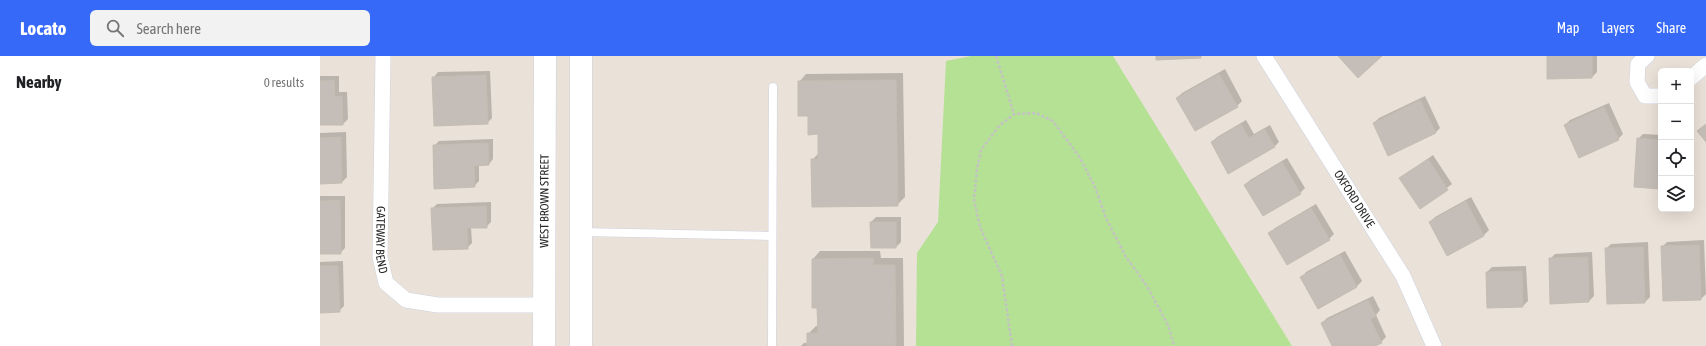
<!DOCTYPE html>
<html lang="en">
<head>
<meta charset="utf-8">
<style>
  :root { --surface:#fff; --page:#f2f2f2; --text:#202124; --muted:#757577; --line:#e0e0e0; --accent:#3669f8 }
  body { margin:0; font-family:"Asap Condensed",sans-serif; background:var(--page); color:var(--text) }
  .controls { position:absolute; right:12px; top:12px; display:grid; overflow:hidden; border-radius:6px; box-shadow:0 4px 16px #0002 }
  .controls button { width:36px; height:36px; display:grid; place-items:center; padding:0; border:0; border-bottom:1px solid var(--line); background:var(--surface); color:var(--text); font:20px sans-serif }
  .list { margin:0; padding:0; list-style:none }
  h2 { display:flex; justify-content:space-between; align-items:center; height:52px; margin:0; padding:0 16px; font-size:17px }
  h2 small { font-size:13px; font-weight:400; color:var(--muted) }
  .icon { flex:none; width:22px; height:22px; fill:none; stroke:currentColor; stroke-width:2; stroke-linecap:round; stroke-linejoin:round }
  .map { position:relative; flex:none; width:1386px; height:290px; overflow:hidden }
  header { display:flex; align-items:center; gap:24px; box-sizing:border-box; height:56px; padding:0 20px; background:var(--accent); color:#fff }
  header strong { font-size:19px }
  nav { display:flex; gap:22px; margin-inline-start:auto; font-size:14px }
  .search { width:280px; height:36px; background:var(--page); display:flex; align-items:center; gap:10px; box-sizing:border-box; padding:0 14px; border-radius:6px; color:var(--muted); font-size:15px }
  main { display:flex }
  aside { flex:1; background:var(--surface) }
  .map>svg:first-child { display:block }
  .green { fill:#b4e194 }
  .shadow { fill:#0003 }
  .building { fill:#c5beb8; stroke:#c5bdb2 }
  .lines { fill:none; stroke-linecap:round; stroke-linejoin:round }
  .service-casing { stroke:#cdd2e0; stroke-width:9 }
  .minor-casing { stroke:#cdd2e0; stroke-width:16 }
  .secondary-casing { stroke:#cdd2e0; stroke-width:23 }
  .path { stroke:#c3c3c3; stroke-width:2.5; stroke-dasharray:3 2; stroke-linecap:butt }
  .service { stroke:#fff; stroke-width:8 }
  .minor { stroke:#fff; stroke-width:15 }
  .secondary { stroke:#fff; stroke-width:22 }
  .labels { text-anchor:middle; dominant-baseline:central; stroke-width:4; stroke-linejoin:round; paint-order:stroke }
  .street-label { font-size:12px; fill:#272727; stroke:#fff }
</style>
</head>
<body>
<header>
<strong>Locato</strong>
<div class="search"><svg class="icon" aria-label="search" viewBox="0 0 24 24"><circle cx="10" cy="10" r="6"/><path d="M15 15l6 6"/></svg>Search here</div>
<nav><a>Map</a><a>Layers</a><a>Share</a></nav>
</header>
<main>
<aside>
<h2>Nearby<small>0 results</small></h2>
<ul class="list">
</ul>
</aside>
<div class="map">
<svg width="1386" height="290" viewBox="0 0 1386 290">
  <rect width="100%" height="100%" fill="#eae1d8"/>
  <path class="green" d="M651,0h142l179,290h-376l1,-93 21,-31 8,-161z"/>
  <path class="shadow" d="M1228,0h49v16l-5,5 -44,1z
    M905,13l17,32 -5,5 -60,-8 5,-5z
    M170,15l2,47 -5,5 -53,-46 4,-5z
    M583,17l2,124 -8,8 -85,-45 7,-7v-20l-10,-18 -10,-33 7,-8z
    M0,20h19v16h8l1,27 -5,5h-23z
    M1105,40l15,32 -5,5 -61,-10 5,-5z
    M1289,47l14,31 -5,5 -53,-14 5,-5z
    M926,64l8,14 16,-9 9,17 -5,5 -62,-5 5,-5z
    M26,76l1,45 -5,5 -22,1v-50z
    M1323,78l18,1v53l-23,-49z
    M173,83v20l-4,5h-10v17l-5,5 -40,-40 5,-5z
    M1113,99l19,29 -32,24 -19,-30z
    M967,102l18,30 -5,5 -37,22 -18,-30 5,-5z
    M0,140h25v52l-5,5h-20z
    M1151,141l18,33 -5,5 -36,20 -18,-33 5,-5z
    M171,146v20l-5,5h-15l1,16 -5,5 -35,-39 5,-5z
    M996,148l18,30 -5,5 -59,-6 5,-5z
    M556,161h25v25l-5,5 -25,-25z
    M1384,184l2,54 -5,5 -39,-52 5,-5z
    M1328,186l2,55 -5,5 -39,-53 5,-5z
    M500,195h60l1,7h22l1,88h-103l3,-3h4v-9l8,-8h3l-6,-67z
    M1025,195l17,30 -5,5 -39,21 -16,-30 4,-5z
    M1272,196l2,44 -5,5 -38,2 -1,-44 5,-5z
    M23,205l1,45 -5,5 -19,1v-50z
    M1206,210l2,35 -5,5 -36,-34 5,-5z
    M1053,240l7,14 -4,5 10,22 -5,5 -9,4h-39l-11,-23 5,-5z"/>
  <path class="building" d="M836,0h45v2l-45,2z
    M1018,0h44l-24,22z
    M1227,0h45v22l-45,1z
    M899,18l19,33 -43,24 -19,-33z
    M166,19l2,49 -54,2 -2,-49z
    M14,24l1,17 7,-1 1,29h-23v-44z
    M576,24l2,126 -86,1 -1,-48h7v-25l-10,1v-19h-10v-35z
    M1100,44l16,33 -48,23 -15,-33z
    M1284,51l15,33 -40,18 -15,-33z
    M921,68l8,14 15,-9 11,18 -47,27 -17,-32z
    M1386,68v18l-9,-11z
    M21,81l1,46 -22,1v-46z
    M1317,82l24,2v49l-27,-2z
    M168,87l1,22 -15,1 1,21 -41,2 -1,-44z
    M1108,103l20,31 -28,19 -21,-31z
    M962,106l19,32 -38,22 -19,-31z
    M20,144l1,54h-21v-53z
    M1146,145l18,35 -37,20 -18,-34z
    M166,150l1,22h-20l1,21 -35,1 -2,-42z
    M991,152l19,32 -43,25 -19,-32z
    M550,166h26v26h-25z
    M1379,189l2,55 -38,1 -2,-55z
    M1323,191l2,56 -38,1 -2,-56z
    M1020,199l17,32 -39,22 -18,-32z
    M1268,201l1,45 -39,2 -1,-46z
    M553,202v7h22l1,81h-89v-13h11l-1,-25h-5v-49z
    M0,210h18l2,46 -20,1z
    M1202,215l1,36 -36,1 -1,-36z
    M1048,244l8,16 -6,3 12,24 -7,3h-43l-11,-23z"/>
  <g class="lines">
    <defs>
      <path id="service" d="M262,176l189,4
        M452,290l1,-259"/>
      <g id="minor">
        <path id="s1" d="M63,0l-3,201 6,26 20,17 32,5h106"/>
        <path id="s2" d="M944,0l139,220 31,70"/>
        <path d="M1327,0l-9,8 -1,18 8,14h16"/>
        <path d="M1371,22l15,-13"/>
      </g>
      <g id="secondary">
        <path id="s3" d="M224,290l1,-290"/>
        <path d="M261,290v-290"/>
      </g>
    </defs>
    <use href="#service" class="service-casing"/>
    <use href="#minor" class="minor-casing"/>
    <use href="#secondary" class="secondary-casing"/>
    <path class="path" d="M676,0l18,58
      M692,290l-10,-70 -22,-49 -6,-27 3,-31 4,-19 18,-24 15,-12 22,-1 17,8 27,37 15,29 11,31 20,39 21,29 21,39 6,21"/>
    <use href="#service" class="service"/>
    <use href="#minor" class="minor"/>
    <use href="#secondary" class="secondary"/>
  </g>
  <g class="labels">
    <g class="street-label">
      <text stroke="none"><textPath href="#s2" startOffset="169">OXFORD DRIVE</textPath></text>
      <text stroke="none"><textPath href="#s3" startOffset="145">WEST BROWN STREET</textPath></text>
      <text stroke="none"><textPath href="#s1" startOffset="184">GATEWAY BEND</textPath></text>
    </g>
  </g>
</svg>
<div class="controls">
<button>+</button>
<button>−</button>
<button><svg class="icon" aria-label="locate" viewBox="0 0 24 24"><circle cx="12" cy="12" r="6"/><path d="M12 2v4M12 18v4M2 12h4M18 12h4"/></svg></button>
<button><svg class="icon" aria-label="layers" viewBox="0 0 24 24"><path d="M12 4l9 5-9 5-9-5zM3 14l9 5 9-5"/></svg></button>
</div>
</div>
</main>
</body>
</html>
